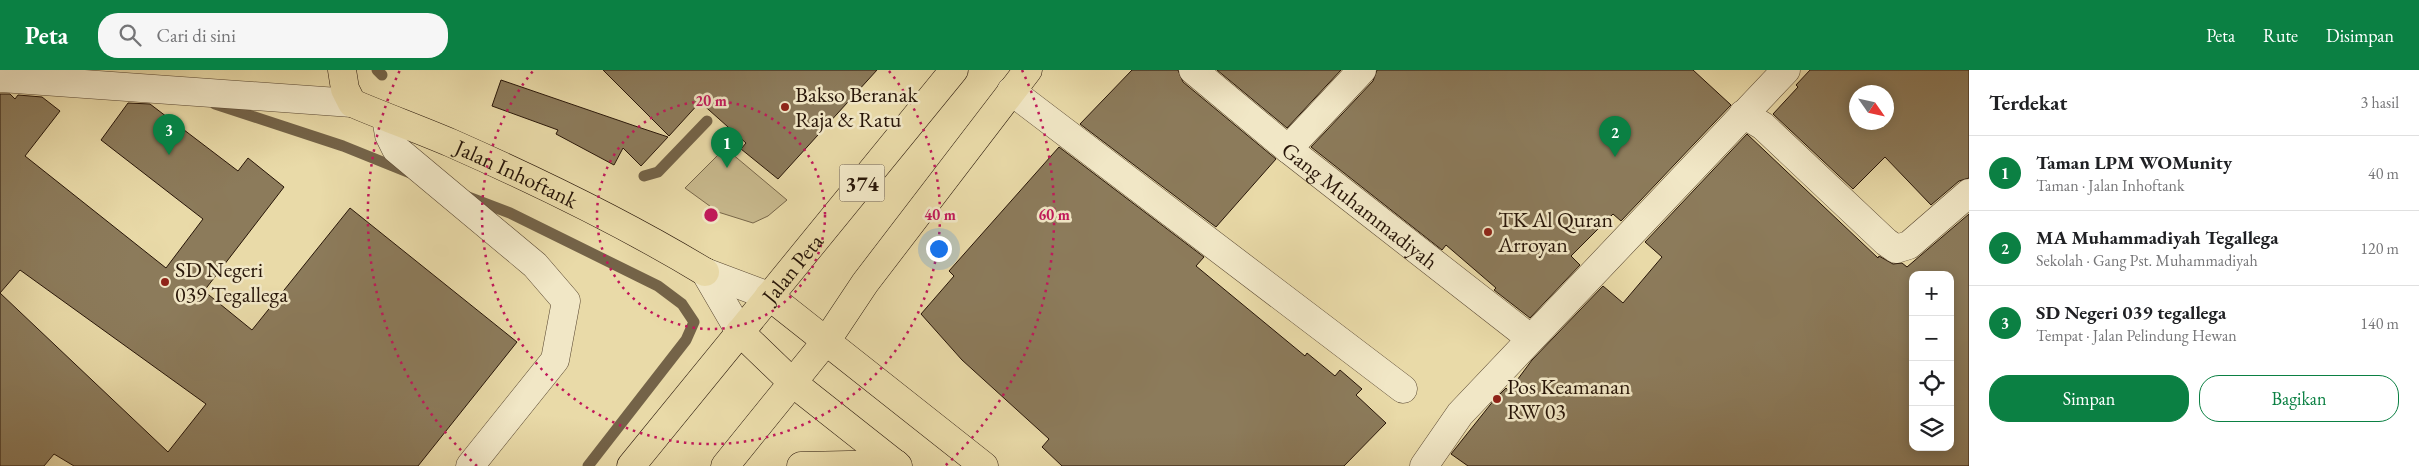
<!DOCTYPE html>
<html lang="id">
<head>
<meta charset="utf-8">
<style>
  :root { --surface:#fff; --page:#f6f6f6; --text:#202124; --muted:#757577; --line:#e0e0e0; --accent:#0b8043 }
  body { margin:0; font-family:"EB Garamond",serif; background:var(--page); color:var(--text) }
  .controls { position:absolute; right:15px; bottom:15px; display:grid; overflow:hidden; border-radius:10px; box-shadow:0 2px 12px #0003 }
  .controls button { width:45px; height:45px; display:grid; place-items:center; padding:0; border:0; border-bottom:1px solid var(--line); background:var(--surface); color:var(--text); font:25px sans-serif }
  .compass { position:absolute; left:1849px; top:15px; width:45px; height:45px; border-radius:50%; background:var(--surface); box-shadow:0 2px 12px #0003; rotate:124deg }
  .you { position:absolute; left:938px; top:178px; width:18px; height:18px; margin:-12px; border:4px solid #fff; border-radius:50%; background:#1a73e8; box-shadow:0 0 0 8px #1a73e833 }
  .badge { display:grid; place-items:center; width:32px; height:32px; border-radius:50%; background:var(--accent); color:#fff; font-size:16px; font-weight:700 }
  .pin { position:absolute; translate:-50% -41px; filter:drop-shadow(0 1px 2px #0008) }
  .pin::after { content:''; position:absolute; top:26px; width:18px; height:15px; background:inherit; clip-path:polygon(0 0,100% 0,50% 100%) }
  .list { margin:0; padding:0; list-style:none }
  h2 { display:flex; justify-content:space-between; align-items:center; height:65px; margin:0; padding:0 20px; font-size:21px }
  h2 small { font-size:16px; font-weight:400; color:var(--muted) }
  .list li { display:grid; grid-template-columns:32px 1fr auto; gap:15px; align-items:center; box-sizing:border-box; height:75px; padding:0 20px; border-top:1px solid var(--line) }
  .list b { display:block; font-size:19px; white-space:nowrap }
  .list p { margin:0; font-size:16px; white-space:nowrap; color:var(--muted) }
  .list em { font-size:16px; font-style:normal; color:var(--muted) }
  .actions { display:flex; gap:10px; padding:15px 20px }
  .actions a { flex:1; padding:11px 0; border:1px solid var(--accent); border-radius:20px; text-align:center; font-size:18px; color:var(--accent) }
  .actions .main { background:var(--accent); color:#fff }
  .icon { flex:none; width:28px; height:28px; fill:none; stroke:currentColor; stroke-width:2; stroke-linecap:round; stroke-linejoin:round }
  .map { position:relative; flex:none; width:1969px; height:396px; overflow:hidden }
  header { display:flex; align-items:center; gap:30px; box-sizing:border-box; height:70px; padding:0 25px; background:var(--accent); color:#fff }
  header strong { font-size:24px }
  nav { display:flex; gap:28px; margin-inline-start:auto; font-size:18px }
  .search { width:350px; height:45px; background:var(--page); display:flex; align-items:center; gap:12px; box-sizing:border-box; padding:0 18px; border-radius:20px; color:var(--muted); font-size:19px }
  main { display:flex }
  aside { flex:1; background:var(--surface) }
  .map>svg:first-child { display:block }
  .green { fill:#c8b98d; stroke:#78674a }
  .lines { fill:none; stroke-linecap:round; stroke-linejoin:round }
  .stream { stroke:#746348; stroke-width:11 }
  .building { fill:#8c7b5b; stroke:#271508; fill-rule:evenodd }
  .minor-casing { stroke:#584630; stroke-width:29 }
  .major-casing { stroke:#271508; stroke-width:29 }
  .minor { stroke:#f1e7c6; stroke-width:28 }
  .major { stroke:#e9daa8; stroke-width:28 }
  .ring { fill:none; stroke:#c2185b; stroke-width:2.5; stroke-dasharray:2.5 5 }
  .poi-dot { fill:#8f2418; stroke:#f1e7c6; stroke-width:2 }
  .labels { text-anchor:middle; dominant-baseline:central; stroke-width:5; stroke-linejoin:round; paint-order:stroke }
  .shield { fill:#f1e7c6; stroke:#645441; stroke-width:1 }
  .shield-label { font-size:21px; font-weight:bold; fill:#271508 }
  .poi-label { font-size:22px; fill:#271508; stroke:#f1e7c6; text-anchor:start }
  .street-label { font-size:22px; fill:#271508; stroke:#f1e7c6 }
  .centre { fill:#c2185b; stroke:#f1e7c6; stroke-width:2.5 }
  .ring-label { font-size:15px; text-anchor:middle; font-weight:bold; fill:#c2185b; stroke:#f1e7c6; stroke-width:5; stroke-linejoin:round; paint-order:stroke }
</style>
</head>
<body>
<header>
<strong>Peta</strong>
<div class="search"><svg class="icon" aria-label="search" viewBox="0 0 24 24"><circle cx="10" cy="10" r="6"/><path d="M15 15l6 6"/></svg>Cari di sini</div>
<nav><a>Peta</a><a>Rute</a><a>Disimpan</a></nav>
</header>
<main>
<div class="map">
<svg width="1969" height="396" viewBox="0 0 1969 396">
  <rect width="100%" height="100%" fill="#e9daa8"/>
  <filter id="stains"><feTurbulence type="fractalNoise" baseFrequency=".004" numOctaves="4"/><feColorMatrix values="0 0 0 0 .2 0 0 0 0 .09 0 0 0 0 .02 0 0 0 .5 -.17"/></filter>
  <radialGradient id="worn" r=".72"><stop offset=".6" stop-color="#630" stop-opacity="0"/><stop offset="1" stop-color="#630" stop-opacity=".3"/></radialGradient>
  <path class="green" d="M725,78l62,52 -19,16 -15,7 -35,-11 -33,-24z"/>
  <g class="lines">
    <path class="stream" d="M377,0l5,5
      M215,34l128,42 67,27
      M644,106l14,-4 49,-51
      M468,127l42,16 148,73 24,18 12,18 -8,18 -98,126"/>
  </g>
  <path class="building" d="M603,0h274l-99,109 -37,-30 5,-6 -46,-41 -31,34z
    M1132,0h46l5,12 93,77 -60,68 -136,-103z
    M1217,0h124l-54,58z
    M1377,0h316l38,35 -110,116 -8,-7 -42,42 9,9 -50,53 -36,-28 2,-2 -50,-43 -4,5 -131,-103 62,-66z
    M1810,0h159v108l-10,3 -28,24 -46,-48 -32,32 -80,-75 25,-27 -2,-2zM1856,22h30v30h-30z
    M501,10l134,46 33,11 -27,29 -18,-18 -9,17 -58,-31 2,-4 -66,-24z
    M0,24h10l5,5 3,-4 24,2 18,14 -35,45 141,112 37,-49 -102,-79 27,-37 22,1 88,67 10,-13 36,29 -80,104 48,39 98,-122 167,134 -99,124h-344l-20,-12 -10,12h-44zM20,200l186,134 -38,48 -168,-159z
    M1747,64l131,124 1,-2 14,8 9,-1 5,4 62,-53v252h-501l-17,-12 43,-54 12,-12 3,3 23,-31 71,-74 20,17 39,-46 -17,-15zM1913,205h37v172h-37z
    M1059,77l145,110 -8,9 109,90 2,-3 28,23 5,-6 22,19 -6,6 30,28 -42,43h-282l-20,-19 7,-8 -87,-79 -41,-46 33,-38 -5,-5z"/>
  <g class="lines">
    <defs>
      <g id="minor">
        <path id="s1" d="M1193,0l95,79 242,189"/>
        <path d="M0,8l352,25"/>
        <path d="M1011,21l392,298"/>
        <path d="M1743,44l20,12 123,116 10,7 13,-4 60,-52"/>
        <path d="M386,48l3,17 7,14 139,116 31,36 -11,59 -85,106"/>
        <path d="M1288,79l74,-79"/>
        <path d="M705,202l35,60"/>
        <path d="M705,202l64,24"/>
        <path d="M1424,396l36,-52 326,-344"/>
      </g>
      <g id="major">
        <path id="s2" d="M342,0l3,19 7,14c33,14 66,26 99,40 86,38 173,80 254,129"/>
        <path d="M769,226l215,170"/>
        <path d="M740,262l53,51 105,83"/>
        <path id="s3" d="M631,396l323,-396"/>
        <path d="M725,396l102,-126 38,-57 163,-213"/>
        <path d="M801,396l95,-2"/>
      </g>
    </defs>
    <use href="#minor" class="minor-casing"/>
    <use href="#major" class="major-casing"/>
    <use href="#minor" class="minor"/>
    <use href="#major" class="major"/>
  </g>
  <g class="ring">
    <circle cx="711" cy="145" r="114"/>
    <path d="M889 1A229 229 0 1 1 533 1"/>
    <path d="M477 396A343 343 0 0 1 400 0M1022 0A343 343 0 0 1 945 396"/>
  </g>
  <g class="poi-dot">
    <circle cx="785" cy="37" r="5"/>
    <circle cx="1488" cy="162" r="5"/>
    <circle cx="165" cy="212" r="5"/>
    <circle cx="1497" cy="329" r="5"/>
  </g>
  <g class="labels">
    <rect class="shield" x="839.5" y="94.5" width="45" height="37" rx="4"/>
    <g class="shield-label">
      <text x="862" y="113">374</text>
    </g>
    <g class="poi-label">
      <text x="795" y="24">Bakso Beranak<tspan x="795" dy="25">Raja &amp; Ratu</tspan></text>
      <text x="1498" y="149">TK Al Quran<tspan x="1498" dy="25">Arroyan</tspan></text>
      <text x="175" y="199">SD Negeri<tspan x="175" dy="25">039 Tegallega</tspan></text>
      <text x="1507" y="316">Pos Keamanan<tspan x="1507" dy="25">RW 03</tspan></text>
    </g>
    <g class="street-label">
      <text stroke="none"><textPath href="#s2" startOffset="214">Jalan Inhoftank</textPath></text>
      <text stroke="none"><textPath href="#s1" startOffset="215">Gang Muhammadiyah</textPath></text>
      <text stroke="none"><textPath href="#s3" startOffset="255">Jalan Peta</textPath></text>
    </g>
  </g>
  <circle cx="711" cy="145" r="8" class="centre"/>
  <g class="ring-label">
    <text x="711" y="36">20 m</text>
    <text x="940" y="150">40 m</text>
    <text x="1054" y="150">60 m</text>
  </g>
  <rect width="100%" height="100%" filter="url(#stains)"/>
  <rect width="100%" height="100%" fill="url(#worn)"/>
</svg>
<div class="controls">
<button>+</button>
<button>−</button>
<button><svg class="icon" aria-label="locate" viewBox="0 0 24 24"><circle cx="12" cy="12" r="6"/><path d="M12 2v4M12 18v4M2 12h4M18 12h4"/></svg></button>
<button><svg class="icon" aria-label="layers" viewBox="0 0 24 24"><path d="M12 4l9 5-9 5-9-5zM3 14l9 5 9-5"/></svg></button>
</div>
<svg class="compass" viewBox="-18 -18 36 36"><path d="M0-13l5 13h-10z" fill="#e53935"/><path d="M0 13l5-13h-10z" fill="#757577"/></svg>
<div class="you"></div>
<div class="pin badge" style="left:727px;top:98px">1</div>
<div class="pin badge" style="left:1615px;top:87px">2</div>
<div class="pin badge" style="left:169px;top:85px">3</div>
</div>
<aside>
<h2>Terdekat<small>3 hasil</small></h2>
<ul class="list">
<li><span class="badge">1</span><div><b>Taman LPM WOMunity</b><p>Taman · Jalan Inhoftank</p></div><em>40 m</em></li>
<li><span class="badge">2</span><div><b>MA Muhammadiyah Tegallega</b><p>Sekolah · Gang Pst. Muhammadiyah</p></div><em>120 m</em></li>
<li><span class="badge">3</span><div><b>SD Negeri 039 tegallega</b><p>Tempat · Jalan Pelindung Hewan</p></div><em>140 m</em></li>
</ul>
<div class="actions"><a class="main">Simpan</a><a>Bagikan</a></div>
</aside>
</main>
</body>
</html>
